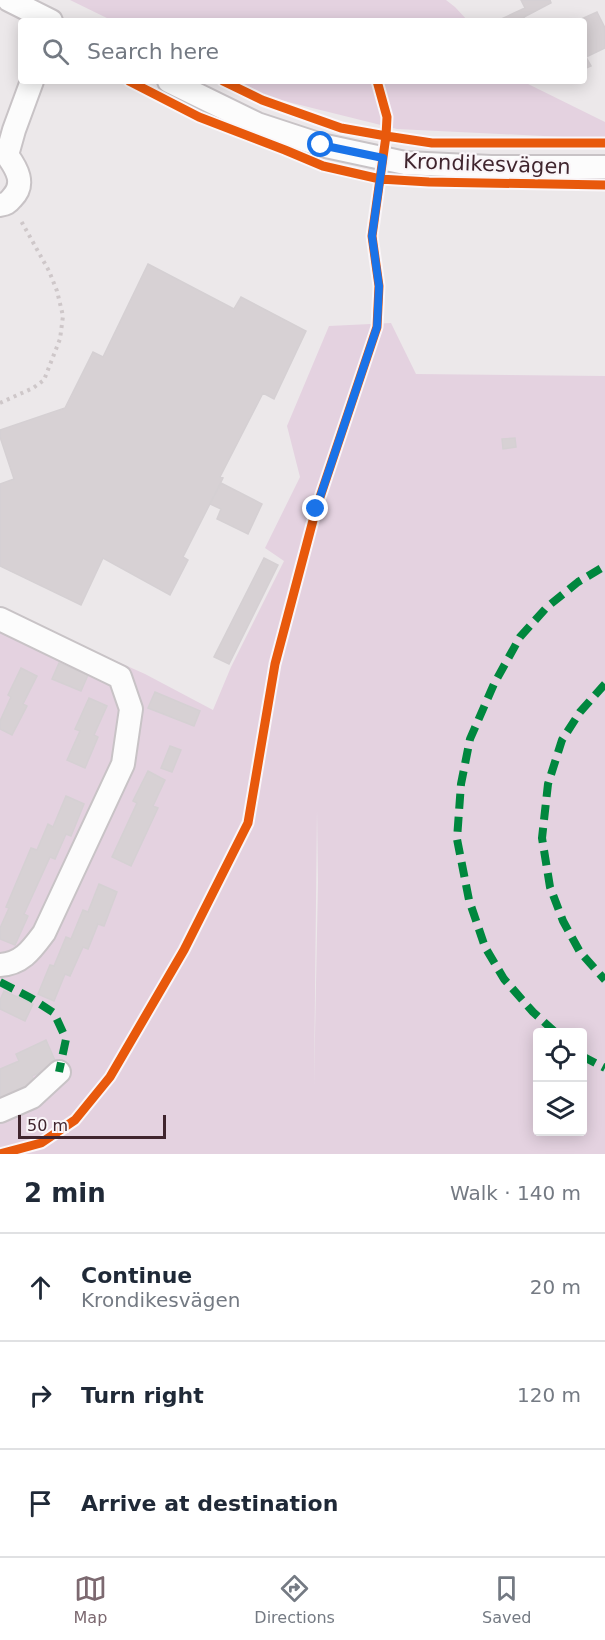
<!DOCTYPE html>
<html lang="en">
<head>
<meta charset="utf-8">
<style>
  :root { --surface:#fff; --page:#f2f2f3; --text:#1f2937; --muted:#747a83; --line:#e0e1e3; --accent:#7c6970 }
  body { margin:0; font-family:"DejaVu Sans",sans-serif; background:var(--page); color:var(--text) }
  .controls { position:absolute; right:18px; bottom:18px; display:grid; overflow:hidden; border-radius:6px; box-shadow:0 3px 15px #0003 }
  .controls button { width:54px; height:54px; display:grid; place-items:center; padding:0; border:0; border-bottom:2px solid var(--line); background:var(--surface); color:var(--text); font:30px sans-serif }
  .scale { position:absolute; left:18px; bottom:15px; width:148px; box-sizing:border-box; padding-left:6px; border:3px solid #40252e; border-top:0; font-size:16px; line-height:21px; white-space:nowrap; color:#40252e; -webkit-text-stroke:4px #faf6f9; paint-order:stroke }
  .stop { position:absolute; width:18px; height:18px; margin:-14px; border:4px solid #1a73e8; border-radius:50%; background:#fff }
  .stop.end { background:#1a73e8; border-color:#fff; box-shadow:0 2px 6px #0008 }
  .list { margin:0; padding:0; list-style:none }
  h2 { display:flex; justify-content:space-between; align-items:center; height:78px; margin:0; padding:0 24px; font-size:26px }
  h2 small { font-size:20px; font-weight:400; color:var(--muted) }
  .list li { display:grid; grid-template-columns:39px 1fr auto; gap:18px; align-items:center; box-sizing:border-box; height:108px; padding:0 24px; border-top:2px solid var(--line) }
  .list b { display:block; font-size:22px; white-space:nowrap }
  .list p { margin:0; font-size:20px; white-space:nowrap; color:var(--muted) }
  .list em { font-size:20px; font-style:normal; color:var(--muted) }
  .icon { flex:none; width:33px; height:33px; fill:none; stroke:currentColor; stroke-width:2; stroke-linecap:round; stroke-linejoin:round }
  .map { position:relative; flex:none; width:605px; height:1154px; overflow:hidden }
  .search { position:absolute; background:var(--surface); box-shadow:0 3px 15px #0003; left:18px; right:18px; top:18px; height:66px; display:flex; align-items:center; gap:15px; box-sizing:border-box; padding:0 21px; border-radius:6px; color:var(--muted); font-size:22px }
  .sheet { height:402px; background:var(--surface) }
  nav { display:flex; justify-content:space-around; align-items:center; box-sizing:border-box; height:84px; border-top:2px solid var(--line); background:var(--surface); font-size:16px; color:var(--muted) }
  nav a { display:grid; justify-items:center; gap:3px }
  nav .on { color:var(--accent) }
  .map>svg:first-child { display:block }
  .green { fill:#e4d2e0; fill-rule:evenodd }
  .building { fill:#d7d1d4; stroke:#d5d0d3; stroke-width:1.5 }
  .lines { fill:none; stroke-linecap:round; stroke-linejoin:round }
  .minor-casing { stroke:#c8c3c6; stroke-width:26 }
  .path { stroke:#cec7c9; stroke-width:4; stroke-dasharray:3 4.5; stroke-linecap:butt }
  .minor { stroke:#fcfcfc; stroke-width:22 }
  .quiet { stroke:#00873e; stroke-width:8; stroke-dasharray:15 8; stroke-linecap:butt }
  .cycleway-casing { stroke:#faf6f9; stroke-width:13 }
  .cycleway { stroke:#e8590c; stroke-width:9 }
  .route { stroke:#1a73e8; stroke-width:8 }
  .labels { text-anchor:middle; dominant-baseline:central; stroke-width:4.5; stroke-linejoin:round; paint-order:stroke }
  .street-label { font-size:21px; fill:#40252e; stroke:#faf6f9 }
</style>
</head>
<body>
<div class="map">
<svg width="605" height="1154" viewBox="0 0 605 1154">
  <rect width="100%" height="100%" fill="#ece8ea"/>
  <path class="green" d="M70,0h376l9,7 13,14h-355z
    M236,81h286l83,41v17l-208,-10 -129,-32z
    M391,323l25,51 189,2v778h-605v-545l145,65 68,36 18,-43 53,-106 -19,-13 35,-71 -13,-51 42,-100zM317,810l1,72 -4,204zM538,1032h44v100h-44z"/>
  <path class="building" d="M521,0h29l1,3 -27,14 1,4h-28l28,-13z
    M597,12l8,16v20l-19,9 5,9 -7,3v-48h-7z
    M148,264l86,45 7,-12 65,34 -32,68 -11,-6 -43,84 3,1 -40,79 5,3 -18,35 -67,-37 -22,47 -81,-39v-82l14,-5 -14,-42v-7l65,-22 28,-56 10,5z
    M515,438l1,9 -13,2 -1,-10z
    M221,483l41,21 -14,30 -31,-15 4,-10 -11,-5z
    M264,558l14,7 -49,99 -15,-7z
    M59,663l29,12 -7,16 -29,-12z
    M21,668l16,8 -14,28 4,2 -15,29 -12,-6v-8l11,-24 -3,-2z
    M155,692l45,19 -6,15 -46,-18z
    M89,698l18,8 -13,29 4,2 -13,31 -18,-8 13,-29 -5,-2z
    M170,746l11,4 -9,22 -11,-4z
    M148,771l17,9 -12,26 5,2 -27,58 -19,-9 25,-54 -4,-2z
    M66,796l18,8 -13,32 -5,-2 -11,25 -5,-2 -26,57 4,2 -13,29 -15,-6v-11l9,-20 -3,-1 25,-59 6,2 11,-26 5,3z
    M99,884l18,8 -13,34 -6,-2 -10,25 -5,-2 -13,29 -5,-2 -11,27 -16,-7 12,-29 4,1 12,-29 5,2 12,-29 5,2z
    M4,991l29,13 -8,17 -25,-12v-9z
    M46,1040l11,25 -25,11 3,7 -35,15v-29l19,-8 -3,-7z"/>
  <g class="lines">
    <defs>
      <path id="minor" d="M9,0l42,21
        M169,81l88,43 64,21 84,18 86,4h114
        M7,155l7,-25 18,-49
        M0,205c6,-1 8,-2 12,-7 14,-14 5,-29 -5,-43
        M0,619l120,58 11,32 -8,55 -79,169c-12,16 -22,31 -44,32
        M0,1111l32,-14 27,-25"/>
    </defs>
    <use href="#minor" class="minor-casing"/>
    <path class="path" d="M0,403l33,-15 11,-8 16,-41 3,-23 -6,-25 -8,-20 -29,-52"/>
    <use href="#minor" class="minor"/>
    <path class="quiet" d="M605,684l-25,28 -18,28 -14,44 -6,54 8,49 13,34 17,31 25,28
      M0,982l31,16 23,15 12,26 -7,33
      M555,1032l-22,-20 -29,-33 -19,-32 -16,-47 -12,-61 4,-55 9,-45 24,-55 26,-47 27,-30 31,-25 27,-16
      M582,1056l23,12"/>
    <defs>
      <path id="cycleway" d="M129,81l70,36 86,33 38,16 57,13 49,3 176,3
        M223,81l39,19 79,28 45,8 46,7h173
        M0,1154l41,-11 34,-23 35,-43 74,-127 64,-127 27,-159 41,-155 61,-182 2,-41 -7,-50 14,-100 1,-19 -10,-36"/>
    </defs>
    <use href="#cycleway" class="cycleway-casing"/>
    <use href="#cycleway" class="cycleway"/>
  </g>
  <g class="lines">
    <path class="route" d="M316,509l61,-182 2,-41 -7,-50 11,-78 -62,-13"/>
  </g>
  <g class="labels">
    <g class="street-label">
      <text transform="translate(487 164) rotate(2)">Krondikesvägen</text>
    </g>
  </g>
</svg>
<div class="controls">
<button><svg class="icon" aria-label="locate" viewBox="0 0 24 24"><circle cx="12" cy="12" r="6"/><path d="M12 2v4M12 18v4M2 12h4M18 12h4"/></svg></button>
<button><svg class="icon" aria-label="layers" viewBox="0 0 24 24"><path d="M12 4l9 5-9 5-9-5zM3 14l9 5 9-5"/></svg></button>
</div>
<div class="scale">50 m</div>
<div class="stop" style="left:321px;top:145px"></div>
<div class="stop end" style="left:316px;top:509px"></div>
<div class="search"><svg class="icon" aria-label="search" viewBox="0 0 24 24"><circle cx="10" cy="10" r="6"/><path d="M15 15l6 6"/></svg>Search here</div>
</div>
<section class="sheet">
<h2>2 min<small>Walk · 140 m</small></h2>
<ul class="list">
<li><svg class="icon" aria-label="ahead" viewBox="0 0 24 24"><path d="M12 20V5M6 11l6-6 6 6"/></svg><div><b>Continue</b><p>Krondikesvägen</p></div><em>20 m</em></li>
<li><svg class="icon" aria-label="right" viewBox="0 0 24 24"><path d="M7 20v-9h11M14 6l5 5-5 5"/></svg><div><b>Turn right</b></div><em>120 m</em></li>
<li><svg class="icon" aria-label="arrive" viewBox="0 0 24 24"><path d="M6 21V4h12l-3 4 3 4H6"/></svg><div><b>Arrive at destination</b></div></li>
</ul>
</section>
<nav>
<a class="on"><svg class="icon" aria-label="map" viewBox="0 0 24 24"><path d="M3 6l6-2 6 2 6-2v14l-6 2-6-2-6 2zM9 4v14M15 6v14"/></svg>Map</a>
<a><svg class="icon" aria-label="directions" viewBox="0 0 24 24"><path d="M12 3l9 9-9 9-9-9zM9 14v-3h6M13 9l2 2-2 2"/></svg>Directions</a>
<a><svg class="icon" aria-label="saved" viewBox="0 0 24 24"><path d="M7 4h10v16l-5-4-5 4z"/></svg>Saved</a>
</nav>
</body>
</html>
